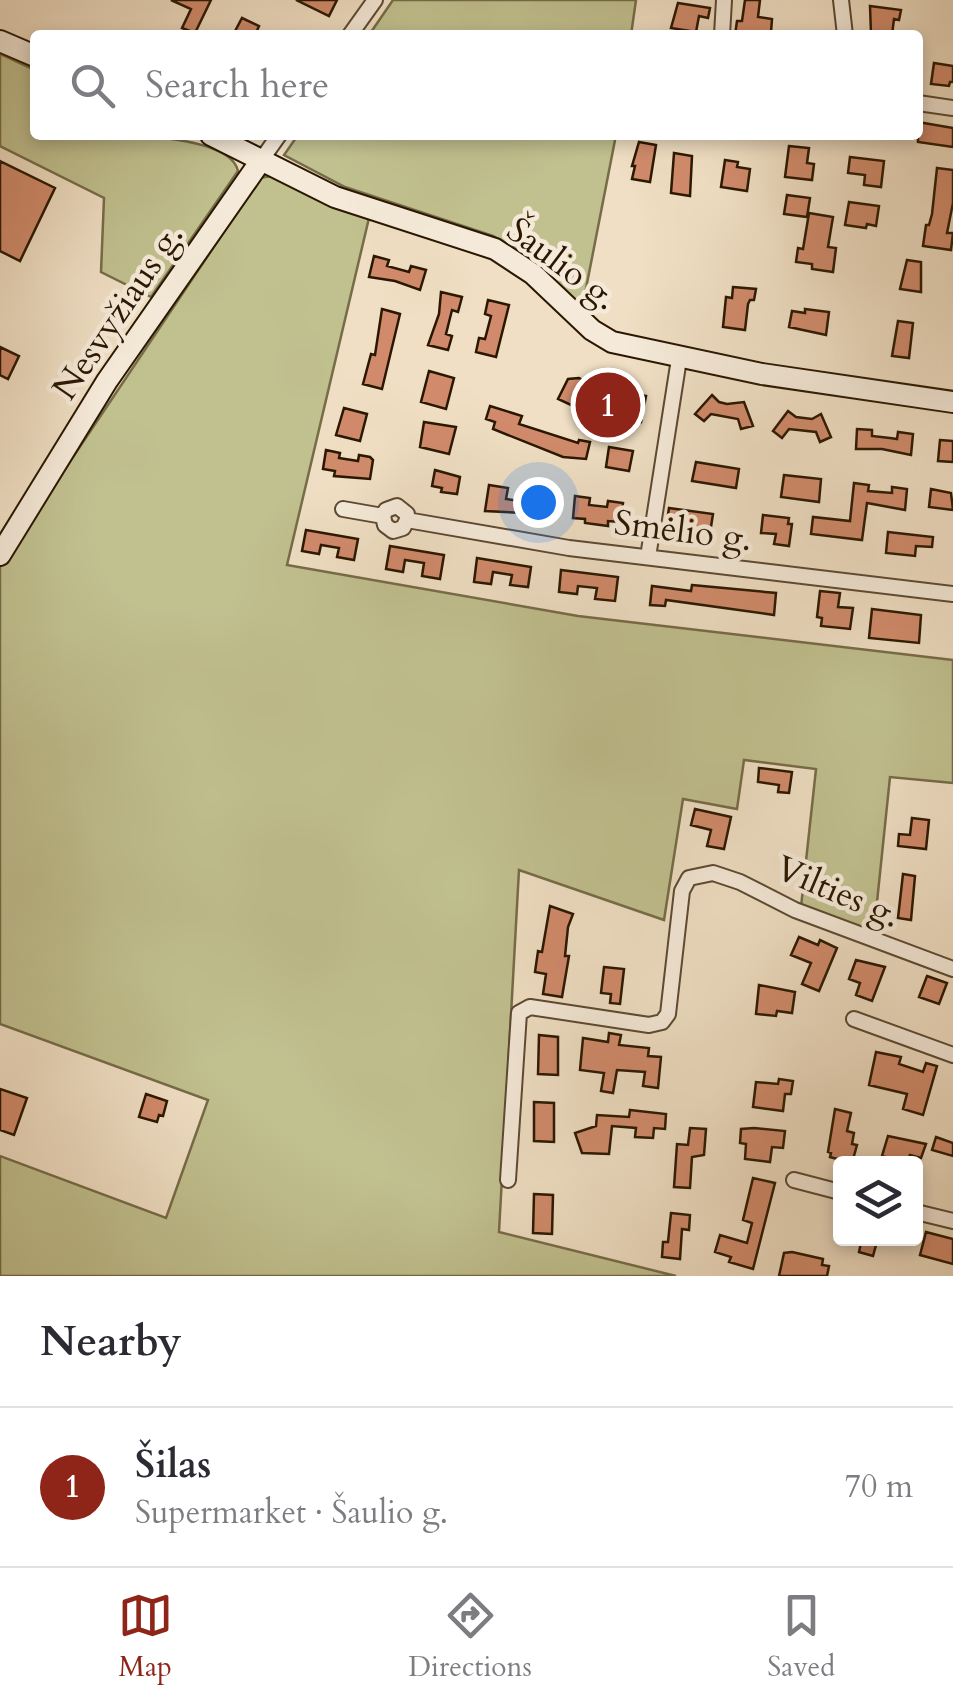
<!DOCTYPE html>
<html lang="en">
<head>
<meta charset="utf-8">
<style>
  :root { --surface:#fff; --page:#f2f2f3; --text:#2b2b33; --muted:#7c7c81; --line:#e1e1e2; --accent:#8f2418 }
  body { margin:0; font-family:Cardo,serif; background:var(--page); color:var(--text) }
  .controls { position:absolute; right:30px; bottom:30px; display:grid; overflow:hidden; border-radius:10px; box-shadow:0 5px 15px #0003 }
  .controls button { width:90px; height:90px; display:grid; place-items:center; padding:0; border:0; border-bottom:2px solid var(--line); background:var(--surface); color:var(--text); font:50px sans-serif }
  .you { position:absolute; left:538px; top:502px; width:35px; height:35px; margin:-25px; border:8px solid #fff; border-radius:50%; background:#1a73e8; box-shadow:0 0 0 15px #1a73e833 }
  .badge { display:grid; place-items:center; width:65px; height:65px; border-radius:50%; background:var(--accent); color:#fff; font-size:32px; font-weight:700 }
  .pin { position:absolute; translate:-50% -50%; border:5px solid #fff; box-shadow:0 2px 10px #0006 }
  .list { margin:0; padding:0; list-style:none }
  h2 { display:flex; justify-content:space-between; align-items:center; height:130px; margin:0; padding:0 40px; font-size:42px }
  h2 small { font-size:32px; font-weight:400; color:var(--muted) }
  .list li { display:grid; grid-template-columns:65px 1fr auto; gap:30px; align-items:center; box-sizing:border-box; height:160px; padding:0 40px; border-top:2px solid var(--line) }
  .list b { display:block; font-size:38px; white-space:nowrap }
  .list p { margin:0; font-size:32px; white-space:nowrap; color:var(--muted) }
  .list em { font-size:32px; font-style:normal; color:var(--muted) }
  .icon { flex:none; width:55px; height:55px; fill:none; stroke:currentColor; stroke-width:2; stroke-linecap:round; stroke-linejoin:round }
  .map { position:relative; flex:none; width:953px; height:1276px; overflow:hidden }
  .search { position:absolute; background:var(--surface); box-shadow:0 5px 15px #0003; left:30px; right:30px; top:30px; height:110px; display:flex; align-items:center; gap:25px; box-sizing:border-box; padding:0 35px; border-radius:10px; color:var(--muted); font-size:38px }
  .sheet { height:290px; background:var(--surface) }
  nav { display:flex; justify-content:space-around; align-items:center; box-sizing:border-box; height:140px; border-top:2px solid var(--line); background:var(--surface); font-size:28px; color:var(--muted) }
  nav a { display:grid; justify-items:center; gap:5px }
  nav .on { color:var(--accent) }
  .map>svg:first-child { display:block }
  .green { fill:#c1c08f; stroke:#766c48; stroke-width:2.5 }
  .building { fill:#d18b6c; stroke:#2a1701; stroke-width:2.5 }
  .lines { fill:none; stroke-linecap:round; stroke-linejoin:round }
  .street-casing { stroke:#5c4932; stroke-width:18 }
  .secondary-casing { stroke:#2a1701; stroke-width:24 }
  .street { stroke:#f5ead9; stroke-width:14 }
  .secondary { stroke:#f5ead9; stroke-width:20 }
  .labels { text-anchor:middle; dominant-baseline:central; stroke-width:9; stroke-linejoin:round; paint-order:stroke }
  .street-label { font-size:35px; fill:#2a1701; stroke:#f5ead9 }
</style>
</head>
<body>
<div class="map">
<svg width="953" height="1276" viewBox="0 0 953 1276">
  <rect width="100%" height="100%" fill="#f0dfc4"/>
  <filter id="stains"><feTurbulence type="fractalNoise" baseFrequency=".002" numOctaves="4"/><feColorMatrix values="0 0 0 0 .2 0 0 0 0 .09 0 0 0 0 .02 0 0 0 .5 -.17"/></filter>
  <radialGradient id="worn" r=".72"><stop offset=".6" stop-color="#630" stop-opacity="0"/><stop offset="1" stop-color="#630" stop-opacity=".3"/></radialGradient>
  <path class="green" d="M393,0h243l-5,35h-262z
    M0,54l35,16v65c38,0 193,-8 203,36l-87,126 -50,-25 3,-74 -104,-52z
    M298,135h318l-34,174 -53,-52 -36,-21 -148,-49 -61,-32z
    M271,176l98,42 -82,347 291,51 375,44v123l-63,-6 -16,154 -73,-24 15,-138 -72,-9 -7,49 -54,-10 -19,121 -145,-50 -20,362 177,44h-676v-120l166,62 42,-118 -208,-76v-458l260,-388z"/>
  <path class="building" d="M171,0h40l-16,33 -13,-5 9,-19z
    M296,0h41l-8,16z
    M745,0h15l-2,17 14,2 -1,13 -36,3 2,-14h5z
    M678,3l32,5 -2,10 -9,-2 -3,16 -25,-4z
    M870,6l31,4 -2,10 -5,-1 -2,16 -21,-1z
    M242,18l17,8 -4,9h-22z
    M934,63l19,3v16h-3l-1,4 -18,-2z
    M918,122l35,6v19l-35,-5z
    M639,142l17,3 -6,37 -18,-3 3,-13h-3z
    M789,146l20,2 -2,15 7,1 -2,16 -27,-3z
    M674,153l18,3 -2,40 -19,-3z
    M850,157l34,4 -3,26 -17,-2 1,-10 -17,-2z
    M725,160l13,2 -1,5 13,2 -3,22 -26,-4z
    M0,161l55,27 -35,73 -20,-10z
    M937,168l16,2v33l-6,30h6l-2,17 -28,-4 3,-21h3l3,-11z
    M787,195l23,3 -3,19 -23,-3z
    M849,202l30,4 -3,20 -9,-2 -1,4 -21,-3z
    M809,213l24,4 -5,30 8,1 -3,24 -21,-3v-5l-16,-2 2,-14 5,1z
    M374,256l15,4 -2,6 22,6 2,-6 15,4 -6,20 -25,-9 -26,-4z
    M907,260l14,2v30l-21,-3z
    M733,287l23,2 -2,11h-4l-2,4 -3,26 -22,-3 3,-30 6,1z
    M441,292l21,5 -4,15 -6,-2 -6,24 6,2 -4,14 -20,-5 11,-31z
    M488,300l21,5 -13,52 -20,-5 3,-14 6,1 6,-23 -6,-2z
    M382,309l18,5 -18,75 -19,-5 8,-30 4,1z
    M805,309l24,3 -3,23 -37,-8 3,-16 13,2z
    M898,321l15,2 -4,35 -17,-2z
    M0,347l19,9 -11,23 -8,-4z
    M429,371l25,7 -8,31 -25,-7z
    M579,378l16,8 51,10 -5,26 -55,-10 -28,-13 10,-20z
    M712,395l7,7 8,2 17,-2 9,24 -12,3 -3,-10 -27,-5 -7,7 -9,-7z
    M490,406l32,10 -3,8 59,19 1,-3 11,2 -4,17 -23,-2 -70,-28 2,-7 -9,-3z
    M344,408l23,6 -7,27 -24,-6z
    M788,411l8,6 16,2 9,-5 10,23 -11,5 -4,-10 -27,-3 -7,9 -9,-7z
    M424,422l32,5 -7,27 -29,-7z
    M857,429l15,1v6l18,2 7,1 1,-7 15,2 -2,21 -29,-6h-26z
    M940,440l13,1v21l-15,-1z
    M609,447l24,4 -4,20 -23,-4z
    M326,450l14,3 -1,5 19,3 1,-6 11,2 3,3 -3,19 -36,-3 1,-5 -12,-2z
    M696,462l43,7 -3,19 -44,-7z
    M435,470l25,7 -3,17 -16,-2 1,-4 -10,-2z
    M784,475l37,4 -2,23 -38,-5z
    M854,483l15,2 -1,6 24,2v-6l15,2 -2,21 -38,-7 -5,37 -51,-6 2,-17 37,4z
    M489,485l19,3 -2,11 20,3 2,-10 16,3 -4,25 -17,-3 1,-4 -39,-2z
    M931,489l20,4 2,17 -24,-3z
    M575,496l15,2 -1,7 18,2 1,-6 15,2 -3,19 -12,-1v5l-23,-3v-4l-12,-1z
    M669,508l44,6 -3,19 -44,-6z
    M763,515l26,3 -1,6h4l-3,22 -15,-2 2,-10 -15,-1z
    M306,530l52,9 -4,21 -17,-3 2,-9 -18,-3 -2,9 -17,-3z
    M888,532l45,5 -1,10 -16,-1 -1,10 -29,-3z
    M390,546l54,9 -4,24 -18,-3 2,-13 -19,-3 -2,12 -17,-3z
    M477,558l54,9 -3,20 -18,-2 2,-10 -19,-3 -2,12 -17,-2z
    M561,570l57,7 -3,24 -20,-2 2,-11 -19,-2 -1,8 -18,-2z
    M692,585l84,8 -2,22 -108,-15 -1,6 -15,-1 2,-19 39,5z
    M820,591l20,2 -2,14 15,1 -3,21 -29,-3 1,-8 -5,-1z
    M872,609l49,6 -2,28 -50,-5z
    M759,768l33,4 -3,21 -11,-1 1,-7 -21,-3z
    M695,809l36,8 -7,32 -17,-3 4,-16 -20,-5z
    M912,818l17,2 -3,29 -28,-3 1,-12 11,1z
    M903,874l12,2 -4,44 -13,-2z
    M550,906l23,8 -5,13 -3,29h4l-7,41 -19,-3 3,-20 -11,-2 3,-21 4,1z
    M799,937l19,8 2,-5 17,8 -18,43 -17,-7 9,-21 -20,-8z
    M856,960l29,7 -13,34 -16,-6 4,-12 -11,-4z
    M604,967l20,2 -4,35 -10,-1 1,-9 -10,-1z
    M927,976l20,7 -8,21 -20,-7z
    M759,985l36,7 -3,21 -15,-2 -1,5 -20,-2z
    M609,1033l12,2 -2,10 30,3 -1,8 13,1 -3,31 -15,-2 2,-14 -28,-2 -4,23 -12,-2 3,-18 -24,-3 3,-32 25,4z
    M539,1035l19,2v38l-20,-1z
    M876,1052l25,5 -2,7 24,8 3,-9 11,3 -14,49 -20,-6 4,-15 -38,-9z
    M779,1079l14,2 -2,13h-6l-2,17 -30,-4 3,-25 22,2z
    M0,1089l27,9 -13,37 -14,-5z
    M146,1094l21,7 -4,15 -4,-1 -2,7 -18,-5z
    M534,1102l20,1v39l-20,-1z
    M835,1109l16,4 -4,18 7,2 -2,11 5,1 -5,18 -22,-6 1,-4 -3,-1z
    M630,1110l36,4 -1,15 -11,-1 -1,10 -18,-1 1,-9 -24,-2 -3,28 -27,-1 -7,-20 21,-7 1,-11 32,2z
    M690,1128l16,1 -2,26 -12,2 -2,31 -16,-1 3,-43 11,1z
    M754,1128l31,3 -2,17 -11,-1 -2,15 -25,-3 1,-15 -6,-1 1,-14z
    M888,1136l38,8 -5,14 -11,-3 -4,8 -24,-7z
    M936,1137l17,6v13l-21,-6z
    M753,1178l22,5 -22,86 -24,-7 2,-5 -16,-5 5,-17 27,8 5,-20 -9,-3z
    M534,1194l19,1 -1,39 -19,-1z
    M671,1213l19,2 -1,15 -7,-1 -2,30 -18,-2 1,-15h5z
    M926,1232l27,7v25l-33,-9z
    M862,1238h16l-5,18 -14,-4z
    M792,1252l31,7 -1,6 7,1 -2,10h-48l5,-23z"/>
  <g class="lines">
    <defs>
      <path id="street" d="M841,0l4,35
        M350,35l25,-35
        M722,35l2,-35
        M918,103l35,5
        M262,159l17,-24
        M343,509l40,7
        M383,516l2,9 8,6 10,-3 4,-8
        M383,516l3,-6 11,-4 10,8v6
        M407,520l162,28 384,46
        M648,557l31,-198
        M854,1019l99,36
        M508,1180l11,-167 11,-6 119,18 13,-3 6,-8 14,-123 7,-13 24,-5 27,9 55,28 158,59
        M794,1180l46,12
        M916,1212l37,9"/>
      <path id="secondary" d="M0,41l35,15
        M211,135l124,62 160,52 38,25 59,56 20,12 150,32 191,28
        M0,555l107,-174 155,-222"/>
    </defs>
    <use href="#street" class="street-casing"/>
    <use href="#secondary" class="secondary-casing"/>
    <use href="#street" class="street"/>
    <use href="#secondary" class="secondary"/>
  </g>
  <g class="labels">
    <g class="street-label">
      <text transform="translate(562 264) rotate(37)">Šaulio g.</text>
      <text transform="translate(118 312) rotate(-56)">Nesvyžiaus g.</text>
      <text transform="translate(683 531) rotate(7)">Smėlio g.</text>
      <text transform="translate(838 892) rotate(23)">Vilties g.</text>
    </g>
  </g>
  <rect width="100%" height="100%" filter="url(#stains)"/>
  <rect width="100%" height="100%" fill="url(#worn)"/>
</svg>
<div class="controls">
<button><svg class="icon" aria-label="layers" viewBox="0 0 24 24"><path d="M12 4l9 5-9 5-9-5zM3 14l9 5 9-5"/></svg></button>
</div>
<div class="you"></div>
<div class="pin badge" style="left:608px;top:405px">1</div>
<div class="search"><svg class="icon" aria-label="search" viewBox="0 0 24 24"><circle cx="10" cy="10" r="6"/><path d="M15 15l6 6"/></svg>Search here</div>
</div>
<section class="sheet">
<h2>Nearby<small></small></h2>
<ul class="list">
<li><span class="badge">1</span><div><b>Šilas</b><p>Supermarket · Šaulio g.</p></div><em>70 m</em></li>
</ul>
</section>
<nav>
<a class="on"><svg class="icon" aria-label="map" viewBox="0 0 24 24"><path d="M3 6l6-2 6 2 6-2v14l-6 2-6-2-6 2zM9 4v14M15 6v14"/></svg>Map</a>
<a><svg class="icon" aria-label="directions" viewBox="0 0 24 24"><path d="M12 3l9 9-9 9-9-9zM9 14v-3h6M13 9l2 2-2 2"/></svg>Directions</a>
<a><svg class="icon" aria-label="saved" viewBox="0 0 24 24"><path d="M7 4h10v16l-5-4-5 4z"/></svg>Saved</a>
</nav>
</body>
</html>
